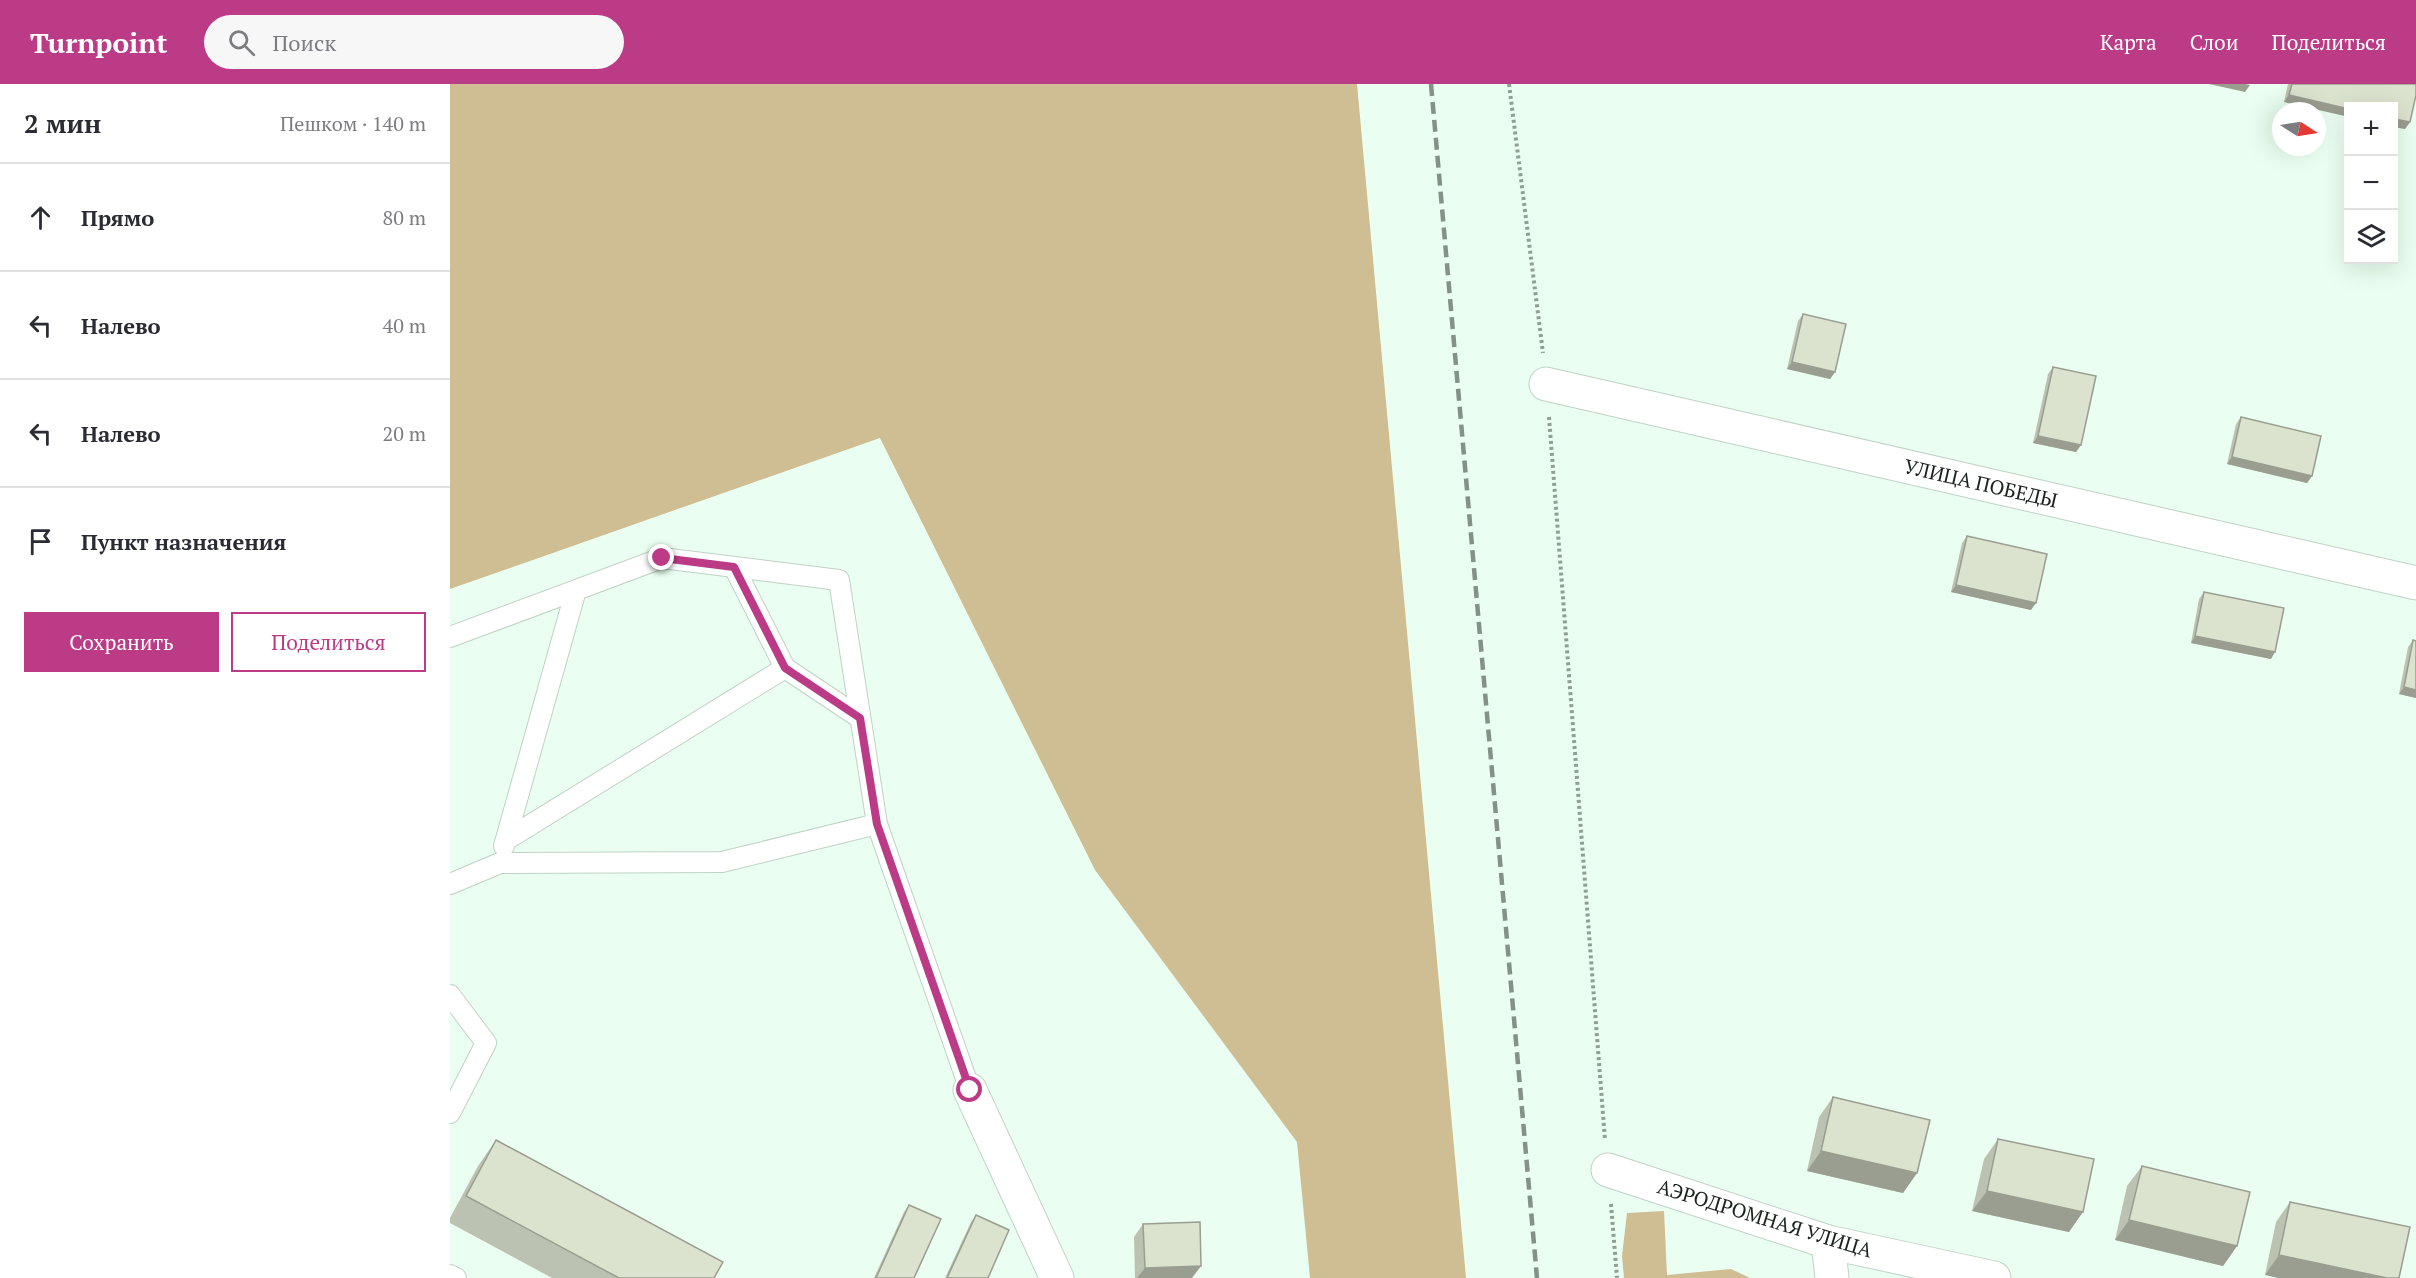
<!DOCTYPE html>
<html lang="ru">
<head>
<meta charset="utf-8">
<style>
  :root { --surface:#fff; --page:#f7f7f7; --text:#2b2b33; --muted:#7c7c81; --line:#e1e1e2; --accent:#bb3b87 }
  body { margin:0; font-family:"PT Serif",serif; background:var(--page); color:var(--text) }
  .controls { position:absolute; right:18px; top:18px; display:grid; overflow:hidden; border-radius:0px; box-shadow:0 6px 24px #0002 }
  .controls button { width:54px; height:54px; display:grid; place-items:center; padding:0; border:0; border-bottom:2px solid var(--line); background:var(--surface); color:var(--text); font:30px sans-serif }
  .compass { position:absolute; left:1822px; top:18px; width:54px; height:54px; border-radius:50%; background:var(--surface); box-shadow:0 6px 24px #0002; rotate:102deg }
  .stop { position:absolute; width:18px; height:18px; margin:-14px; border:4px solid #bb3b87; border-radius:50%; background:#fff }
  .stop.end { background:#bb3b87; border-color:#fff; box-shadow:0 2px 6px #0008 }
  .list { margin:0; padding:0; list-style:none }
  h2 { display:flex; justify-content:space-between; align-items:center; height:78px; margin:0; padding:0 24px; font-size:26px }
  h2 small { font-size:20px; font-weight:400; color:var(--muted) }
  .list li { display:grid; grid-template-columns:39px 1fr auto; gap:18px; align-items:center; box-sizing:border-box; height:108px; padding:0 24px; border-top:2px solid var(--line) }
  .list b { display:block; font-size:22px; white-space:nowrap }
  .list em { font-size:20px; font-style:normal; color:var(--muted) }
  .actions { display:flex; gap:12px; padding:18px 24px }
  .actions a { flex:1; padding:14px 0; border:2px solid var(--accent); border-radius:0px; text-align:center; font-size:21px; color:var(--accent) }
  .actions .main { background:var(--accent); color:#fff }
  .icon { flex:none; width:33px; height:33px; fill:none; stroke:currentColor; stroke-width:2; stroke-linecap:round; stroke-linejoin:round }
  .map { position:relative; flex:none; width:1966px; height:1194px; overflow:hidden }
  header { display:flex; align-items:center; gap:36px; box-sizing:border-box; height:84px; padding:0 30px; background:var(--accent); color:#fff }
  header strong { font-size:28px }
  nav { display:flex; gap:33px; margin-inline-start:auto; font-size:21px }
  .search { width:420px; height:54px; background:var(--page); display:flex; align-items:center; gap:15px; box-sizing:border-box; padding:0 21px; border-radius:33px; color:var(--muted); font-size:22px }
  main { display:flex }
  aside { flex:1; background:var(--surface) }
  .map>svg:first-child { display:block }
  .forest { fill:#cfbe93 }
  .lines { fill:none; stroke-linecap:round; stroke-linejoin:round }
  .lane-casing { stroke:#bfd2c5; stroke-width:22 }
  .street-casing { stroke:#bfd2c5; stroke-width:35 }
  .path { stroke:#909f95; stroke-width:4; stroke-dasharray:3 3; stroke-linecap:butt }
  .lane { stroke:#fff; stroke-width:20 }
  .street { stroke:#fff; stroke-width:33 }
  .rail { stroke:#839188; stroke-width:4.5; stroke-dasharray:12 6; stroke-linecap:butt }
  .wall { fill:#bcc2b1 }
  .shaded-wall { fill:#999e90 }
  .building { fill:#dbe2ce; stroke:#999e90; stroke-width:1.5 }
  .route { stroke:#bb3b87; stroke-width:8 }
  .labels { text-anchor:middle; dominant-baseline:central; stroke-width:6; stroke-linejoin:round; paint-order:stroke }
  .street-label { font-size:20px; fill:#1b231e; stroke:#fff }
</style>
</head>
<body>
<header>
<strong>Turnpoint</strong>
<div class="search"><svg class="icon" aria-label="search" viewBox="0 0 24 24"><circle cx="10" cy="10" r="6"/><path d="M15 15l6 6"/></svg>Поиск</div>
<nav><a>Карта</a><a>Слои</a><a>Поделиться</a></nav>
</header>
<main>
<aside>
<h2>2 мин<small>Пешком · 140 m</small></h2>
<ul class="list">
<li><svg class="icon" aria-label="ahead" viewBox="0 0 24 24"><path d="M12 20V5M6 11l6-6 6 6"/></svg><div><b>Прямо</b></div><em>80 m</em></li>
<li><svg class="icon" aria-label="left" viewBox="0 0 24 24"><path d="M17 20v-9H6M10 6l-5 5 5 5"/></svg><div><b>Налево</b></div><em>40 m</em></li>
<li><svg class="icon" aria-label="left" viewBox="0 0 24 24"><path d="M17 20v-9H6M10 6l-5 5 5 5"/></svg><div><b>Налево</b></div><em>20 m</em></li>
<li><svg class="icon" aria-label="arrive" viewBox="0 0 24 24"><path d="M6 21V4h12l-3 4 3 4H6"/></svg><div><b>Пункт назначения</b></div></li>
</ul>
<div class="actions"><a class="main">Сохранить</a><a>Поделиться</a></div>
</aside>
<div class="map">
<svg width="1966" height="1194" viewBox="0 0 1966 1194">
  <rect width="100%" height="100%" fill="#eafff1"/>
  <path class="forest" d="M0,0h907l109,1194h-156l-13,-136 -202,-272 -215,-432 -430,151z
    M1214,1127l3,64 64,-6 19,9h-126l-2,-22 5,-43z"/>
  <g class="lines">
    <defs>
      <path id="lane" d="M284,483l51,101 75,50
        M0,553l212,-79 177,22 38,244
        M56,756l279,-172
        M54,762l72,-256
        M0,800l50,-21 222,-1 155,-38 93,266
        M0,911l36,48 -36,70
        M0,1191l6,3"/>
      <path id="street" d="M1096,300l870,199
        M520,1006l87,188
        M1158,1086l220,72 166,36
        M1378,1158l4,36"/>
    </defs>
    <use href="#lane" class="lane-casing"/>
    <use href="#street" class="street-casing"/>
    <path class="path" d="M1059,0l34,269
      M1099,333l56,723
      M1161,1120l6,74"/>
    <use href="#lane" class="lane"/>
    <use href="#street" class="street"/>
    <path class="rail" d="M981,0l106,1194"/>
  </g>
  <path class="wall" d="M1838,0h128l-6,38 -5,7 -11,-2v-21l-110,-4z
    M1353,230l32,58 -5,7 -43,-10 11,-48z
    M1603,283l28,78 -5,7 -43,-9 15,-69z
    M1791,333l71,59 -5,7 -80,-19 9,-40z
    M1517,452l64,74 -80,-18 11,-49z
    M1754,508l67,67 -80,-16 8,-44z
    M1963,556l3,1v57l-17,-4 9,-47z
    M1383,1013l84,76 -14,20 -96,-22 12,-54z
    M1548,1055l71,93 -97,-21 12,-52z
    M46,1056l218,138h-162l-102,-55v-5l28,-52z
    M1692,1082l95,80 -14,20 -108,-26 12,-54z
    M1840,1118l120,25 -145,48 11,-53z
    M459,1121l5,73h-40l30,-66z
    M526,1131l12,63h-43l26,-56z
    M693,1140l49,54h-57l-1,-41z"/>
  <path class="shaded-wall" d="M1759,0h36l5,1 -5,7z
    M1839,11l60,14v8l-65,-15z
    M1944,35l16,3 -5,7 -11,-2z
    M1342,278l43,10 -5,7 -43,-10z
    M1588,352l43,9 -5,7 -43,-9z
    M1782,373l80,19 -5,7 -80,-19z
    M1506,501l80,18 -5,7 -80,-18z
    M1745,552l80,16 -4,7 -80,-16z
    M1954,603l12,3v8l-17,-4z
    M1371,1067l96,22 -14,20 -96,-22z
    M1537,1107l96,21 -14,20 -97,-21z
    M1679,1136l108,26 -14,20 -108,-26z
    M1829,1171l108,23h-109l-13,-3z
    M751,1182l-9,12h-55l8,-10z"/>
  <path class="building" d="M1842,0h124v11l-6,27 -16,-3v-13h-45v3l-60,-14z
    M1353,230l43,10 -11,48 -43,-10z
    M1603,283l43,9 -15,69 -43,-9z
    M1791,333l80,19 -9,40 -80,-19z
    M1517,452l80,18 -11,49 -80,-18z
    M1754,508l80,16 -9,44 -80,-16z
    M1963,556l3,1v49l-12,-3z
    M1383,1013l97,23 -13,53 -96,-22z
    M1548,1055l96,20 -11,53 -96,-21z
    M46,1056l227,122 -9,16h-95l-153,-82z
    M1692,1082l108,26 -13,54 -108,-26z
    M1840,1118l120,25 -11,51h-12l-108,-23z
    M459,1121l32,14 -27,59h-38z
    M526,1131l33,15 -21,48h-41z
    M750,1138l1,44 -56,2 -2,-44z"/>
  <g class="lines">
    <path class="route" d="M212,474l72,9 51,101 75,50 17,106 93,266"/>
  </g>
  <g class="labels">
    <g class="street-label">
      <text transform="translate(1531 399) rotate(13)">УЛИЦА ПОБЕДЫ</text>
      <text transform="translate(1315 1134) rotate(17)">АЭРОДРОМНАЯ УЛИЦА</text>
    </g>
  </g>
</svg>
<div class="controls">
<button>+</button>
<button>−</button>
<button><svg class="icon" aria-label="layers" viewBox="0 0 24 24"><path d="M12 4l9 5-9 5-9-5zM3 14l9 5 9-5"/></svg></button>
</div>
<svg class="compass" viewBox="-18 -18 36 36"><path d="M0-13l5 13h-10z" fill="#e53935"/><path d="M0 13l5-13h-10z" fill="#7c7c81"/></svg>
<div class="stop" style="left:520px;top:1006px"></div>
<div class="stop end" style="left:212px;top:474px"></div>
</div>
</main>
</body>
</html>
